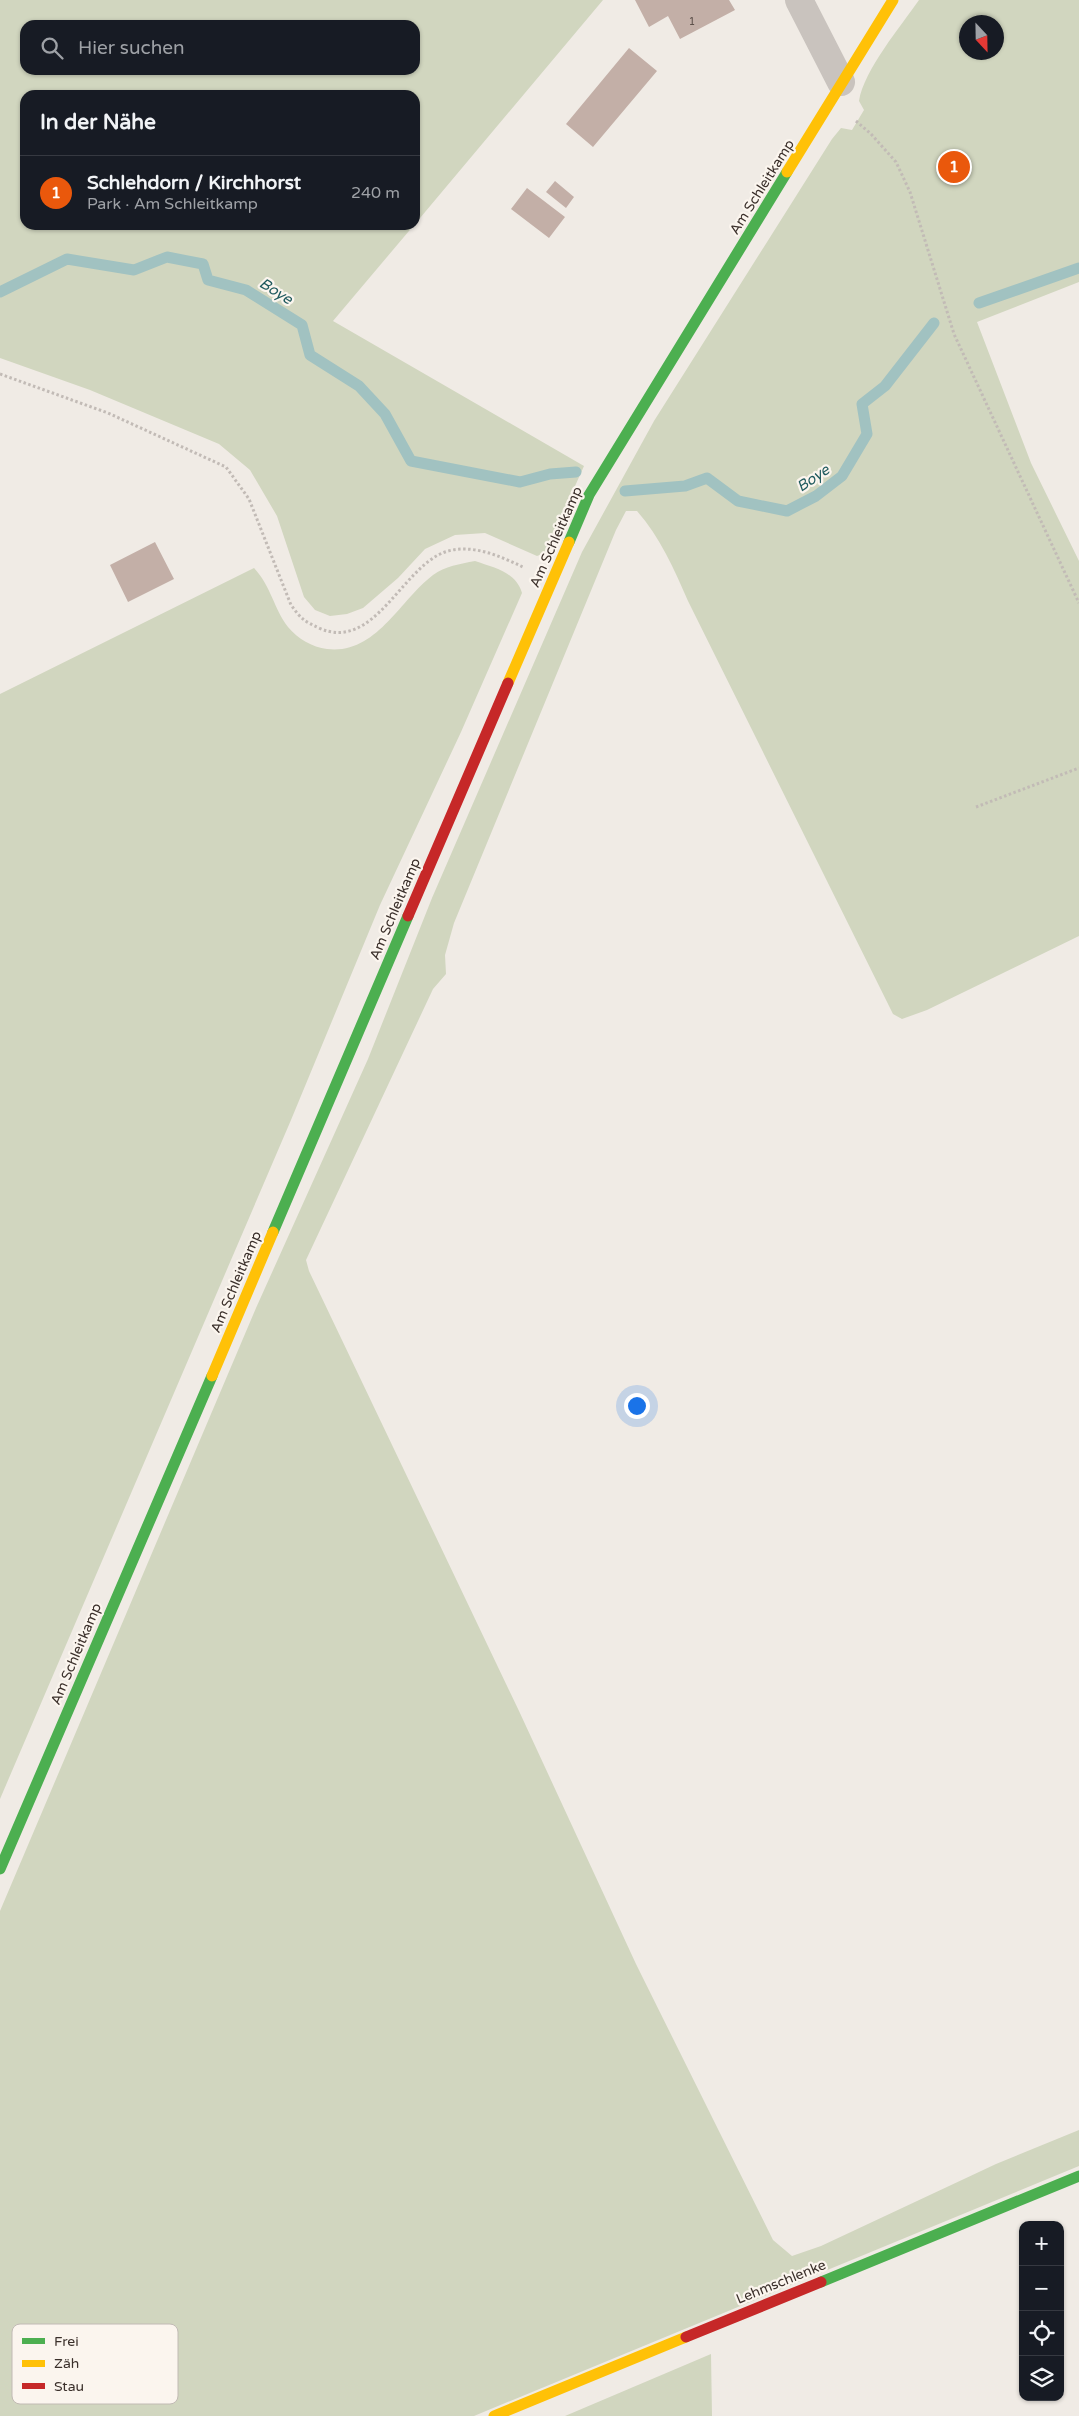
<!DOCTYPE html>
<html lang="de">
<head>
<meta charset="utf-8">
<style>
  :root { --surface:#171b24; --page:#242831; --text:#f1f3f6; --muted:#9ea1a6; --line:#363941; --accent:#ea580c }
  body { margin:0; font-family:"Varela Round",sans-serif; background:var(--page); color:var(--text) }
  .controls { position:absolute; right:15px; bottom:15px; display:grid; overflow:hidden; border-radius:10px; box-shadow:0 1px 4px #0004 }
  .controls button { width:45px; height:45px; display:grid; place-items:center; padding:0; border:0; border-bottom:1px solid var(--line); background:var(--surface); color:var(--text); font:25px sans-serif }
  .compass { position:absolute; left:959px; top:15px; width:45px; height:45px; border-radius:50%; background:var(--surface); box-shadow:0 1px 4px #0004; rotate:158deg }
  .you { position:absolute; left:636px; top:1405px; width:18px; height:18px; margin:-12px; border:4px solid #fff; border-radius:50%; background:#1a73e8; box-shadow:0 0 0 8px #1a73e833 }
  .badge { display:grid; place-items:center; width:32px; height:32px; border-radius:50%; background:var(--accent); color:#fff; font-size:16px; font-weight:700 }
  .pin { position:absolute; translate:-50% -50%; border:2px solid #fff; box-shadow:0 1px 5px #0006 }
  .list { margin:0; padding:0; list-style:none }
  h2 { display:flex; justify-content:space-between; align-items:center; height:65px; margin:0; padding:0 20px; font-size:21px }
  h2 small { font-size:16px; font-weight:400; color:var(--muted) }
  .list li { display:grid; grid-template-columns:32px 1fr auto; gap:15px; align-items:center; box-sizing:border-box; height:75px; padding:0 20px; border-top:1px solid var(--line) }
  .list b { display:block; font-size:19px; white-space:nowrap }
  .list p { margin:0; font-size:16px; white-space:nowrap; color:var(--muted) }
  .list em { font-size:16px; font-style:normal; color:var(--muted) }
  .icon { flex:none; width:28px; height:28px; fill:none; stroke:currentColor; stroke-width:2; stroke-linecap:round; stroke-linejoin:round }
  .map { position:relative; flex:none; width:1079px; height:2416px; overflow:hidden }
  .search { position:absolute; background:var(--surface); box-shadow:0 1px 4px #0004; left:20px; top:20px; width:400px; height:55px; display:flex; align-items:center; gap:12px; box-sizing:border-box; padding:0 18px; border-radius:15px; color:var(--muted); font-size:19px }
  .panel { position:absolute; background:var(--surface); box-shadow:0 1px 4px #0004; left:20px; top:90px; width:400px; height:140px; border-radius:15px }
  .map>svg:first-child { display:block }
  .green { fill:#d1d6bf; fill-rule:evenodd }
  .lines { fill:none; stroke-linecap:round; stroke-linejoin:round }
  .stream { stroke:#a1c2c1; stroke-width:11 }
  .building { fill:#c3afa7 }
  .path { stroke:#c2bbb6; stroke-width:3; stroke-dasharray:2.5 2.5; stroke-linecap:butt }
  .street { stroke:#c9c3be; stroke-width:28 }
  .fast { stroke:#4caf50; stroke-width:11 }
  .slow { stroke:#ffc107; stroke-width:11 }
  .jam { stroke:#c62828; stroke-width:11 }
  .labels { text-anchor:middle; dominant-baseline:central; stroke-width:4.5; stroke-linejoin:round; paint-order:stroke }
  .number-label { font-size:11px; fill:#5d504a }
  .street-label { font-size:14px; fill:#3b302b; stroke:#fbf5ee }
  .water-label { font-size:15px; font-style:italic; fill:#1f5a5e; stroke:#fbf5ee }
  .key { fill:#fbf5ee; stroke:#c1bab4; stroke-width:1 }
  .key-label { font-size:14px; fill:#3b302b }
</style>
</head>
<body>
<div class="map">
<svg width="1079" height="2416" viewBox="0 0 1079 2416">
  <rect width="100%" height="100%" fill="#f0ebe5"/>
  <path class="green" d="M0,0h603l-188,224v-129h-390v130h389l-81,96 251,145 -39,87 -8,3 -52,-23 -30,2 -30,14 -27,29 -35,30 -16,6 -17,2 -15,-6 -11,-13 -27,-81 -27,-46 -31,-26 -129,-54 -90,-32zM25,25h390v45h-390z
    M919,0h160v282l-102,40 54,141 48,98v375l-152,74 -25,9 -9,-5 -205,-413c-14,-32 -28,-64 -51,-90h-11l-10,19 -162,393 -9,32 1,19 -13,15 -127,271 3,11 210,440 117,253 137,276 19,16 29,-10 175,-82 83,-34v36l-605,250h-474v-505l256,-603 112,-249 64,-161 150,-346 72,-131 178,-282 9,-11 11,2 12,-20 -5,-9c5,-31 42,-75 60,-101zM966,22h30v30h-30z
    M475,561c20,7 41,11 47,32l-61,139 -81,173 -89,215 -291,679v-1105l254,-126c17,18 20,41 34,59 10,12 24,20 39,22 49,6 72,-48 106,-74 12,-9 27,-11 42,-14z
    M711,2354l1,62h-147z"/>
  <g class="lines">
    <path class="stream" d="M0,292l67,-33 67,11 33,-13 36,7 5,16 38,10 56,35 8,30 49,31 26,28 26,47 109,21 30,-8 26,-2
      M979,303l100,-35
      M625,491l60,-5 22,-8 31,23 49,10 29,-15 26,-20 25,-42 -5,-30 23,-18 49,-63"/>
  </g>
  <path class="building" d="M635,0h94l6,10 -55,29 -12,-23 -19,11z
    M629,48l28,23 -64,76 -27,-23z
    M555,181l19,16 -8,11 -20,-16z
    M527,188l38,29 -16,21 -38,-29z
    M155,542l19,37 -46,23 -18,-37z"/>
  <g class="lines">
    <path class="path" d="M856,121l15,13 25,28 14,30 44,142 125,269
      M0,374l108,39 118,54 23,32 42,106c10,14 13,16 28,23 55,25 83,-61 126,-76 26,-9 55,4 78,15
      M976,807l103,-39"/>
    <path class="street" d="M799,0l42,82"/>
    <path class="fast" d="M569,542l20,-47 198,-323
      M273,1232l135,-316
      M0,1869l212,-493
      M821,2282l258,-106"/>
    <path class="slow" d="M787,172l106,-172
      M508,683l61,-141
      M212,1376l61,-144
      M494,2416l192,-79"/>
    <path class="jam" d="M408,916l100,-233
      M686,2337l135,-55"/>
  </g>
  <g class="labels">
    <g class="number-label">
      <text x="692" y="21">1</text>
    </g>
    <g class="street-label">
      <text transform="translate(762 187) rotate(-58)">Am Schleitkamp</text>
      <text transform="translate(556 537) rotate(-66)">Am Schleitkamp</text>
      <text transform="translate(395 909) rotate(-67)">Am Schleitkamp</text>
      <text transform="translate(236 1282) rotate(-67)">Am Schleitkamp</text>
      <text transform="translate(76 1654) rotate(-67)">Am Schleitkamp</text>
      <text transform="translate(781 2282) rotate(-22)">Lehmschlenke</text>
    </g>
    <g class="water-label">
      <text transform="translate(276 291) rotate(32)">Boye</text>
      <text transform="translate(813 478) rotate(-34)">Boye</text>
    </g>
  </g>
  <rect x="12" y="2324" width="166" height="80" rx="8" class="key"/>
  <rect x="22" y="2338" width="23" height="6" fill="#4caf50"/>
  <rect x="22" y="2360" width="23" height="7" fill="#ffc107"/>
  <rect x="22" y="2383" width="23" height="6" fill="#c62828"/>
  <g class="key-label">
    <text x="54" y="2346">Frei</text>
    <text x="54" y="2368">Zäh</text>
    <text x="54" y="2391">Stau</text>
  </g>
</svg>
<div class="controls">
<button>+</button>
<button>−</button>
<button><svg class="icon" aria-label="locate" viewBox="0 0 24 24"><circle cx="12" cy="12" r="6"/><path d="M12 2v4M12 18v4M2 12h4M18 12h4"/></svg></button>
<button><svg class="icon" aria-label="layers" viewBox="0 0 24 24"><path d="M12 4l9 5-9 5-9-5zM3 14l9 5 9-5"/></svg></button>
</div>
<svg class="compass" viewBox="-18 -18 36 36"><path d="M0-13l5 13h-10z" fill="#e53935"/><path d="M0 13l5-13h-10z" fill="#9ea1a6"/></svg>
<div class="you"></div>
<div class="pin badge" style="left:954px;top:167px">1</div>
<div class="search"><svg class="icon" aria-label="search" viewBox="0 0 24 24"><circle cx="10" cy="10" r="6"/><path d="M15 15l6 6"/></svg>Hier suchen</div>
<section class="panel">
<h2>In der Nähe<small></small></h2>
<ul class="list">
<li><span class="badge">1</span><div><b>Schlehdorn / Kirchhorst</b><p>Park · Am Schleitkamp</p></div><em>240 m</em></li>
</ul>
</section>
</div>
</body>
</html>
